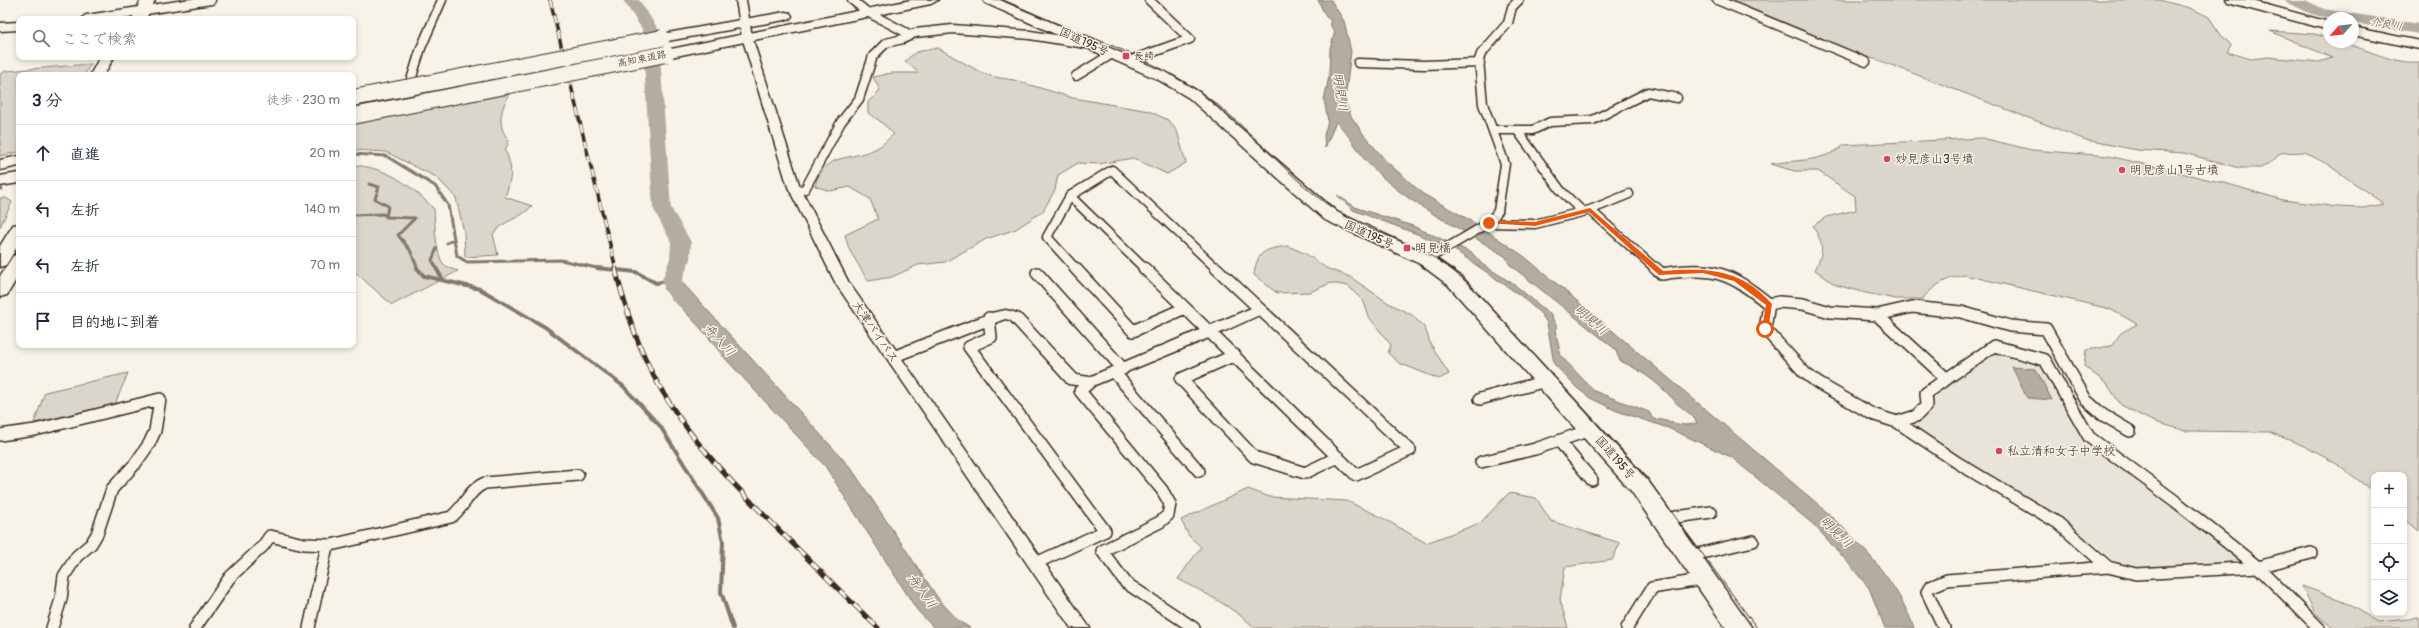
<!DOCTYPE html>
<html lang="ja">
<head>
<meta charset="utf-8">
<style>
  :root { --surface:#fff; --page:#f2f2f3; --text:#1f2937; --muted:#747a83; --line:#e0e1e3 }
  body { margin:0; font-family:Pangolin,"Klee One",sans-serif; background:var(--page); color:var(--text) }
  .controls { position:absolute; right:12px; bottom:12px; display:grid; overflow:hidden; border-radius:8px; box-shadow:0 2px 6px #0003 }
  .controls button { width:36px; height:36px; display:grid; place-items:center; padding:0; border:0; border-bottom:1px solid var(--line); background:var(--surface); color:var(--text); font:20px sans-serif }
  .compass { position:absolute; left:2323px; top:12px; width:36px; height:36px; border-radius:50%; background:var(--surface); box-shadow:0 2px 6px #0003; rotate:243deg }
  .stop { position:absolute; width:12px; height:12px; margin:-9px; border:3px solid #ea580c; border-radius:50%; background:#fff }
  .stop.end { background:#ea580c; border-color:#fff; box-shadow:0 1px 4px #0008 }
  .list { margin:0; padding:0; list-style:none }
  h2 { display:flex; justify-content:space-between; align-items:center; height:52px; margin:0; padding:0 16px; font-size:17px }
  h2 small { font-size:13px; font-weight:400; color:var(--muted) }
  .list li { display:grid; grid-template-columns:26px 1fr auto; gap:12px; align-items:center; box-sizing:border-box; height:56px; padding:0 16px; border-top:1px solid var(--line) }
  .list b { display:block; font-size:15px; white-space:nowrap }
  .list em { font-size:13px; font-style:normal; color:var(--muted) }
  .icon { flex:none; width:22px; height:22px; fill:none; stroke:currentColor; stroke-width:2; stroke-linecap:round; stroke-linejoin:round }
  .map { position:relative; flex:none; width:2419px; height:628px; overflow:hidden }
  .search { position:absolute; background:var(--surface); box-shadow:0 2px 6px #0003; left:16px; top:16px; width:340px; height:44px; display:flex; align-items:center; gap:10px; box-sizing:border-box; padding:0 14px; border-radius:8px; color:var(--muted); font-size:15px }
  .panel { position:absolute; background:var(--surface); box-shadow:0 2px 6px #0003; left:16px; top:72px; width:340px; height:276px; border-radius:8px }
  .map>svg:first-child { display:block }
  .built { fill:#e9e4d9 }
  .green { fill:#dbd6cb; stroke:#8b8074 }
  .water { fill:#b4aca0; stroke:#84786c }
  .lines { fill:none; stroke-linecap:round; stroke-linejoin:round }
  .stream-far1 { stroke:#84786c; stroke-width:3 }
  .stream { stroke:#84786c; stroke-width:4 }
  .river { fill:#b4aca0; fill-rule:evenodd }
  .street-far1-casing { stroke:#3b2a1e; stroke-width:11 }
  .street-casing { stroke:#3b2a1e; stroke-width:14 }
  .secondary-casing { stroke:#3b2a1e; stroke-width:3 }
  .highway-casing { stroke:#3b2a1e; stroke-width:3 }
  .street-far1 { stroke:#f7f3e8; stroke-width:8 }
  .street { stroke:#f7f3e8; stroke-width:11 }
  .secondary { fill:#f7f3e8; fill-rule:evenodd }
  .highway { fill:#f7f3e8; fill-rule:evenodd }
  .tram { stroke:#3b2a1e; stroke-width:1 }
  .rail-far1-casing { stroke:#3b2a1e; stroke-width:3.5 }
  .rail-casing { stroke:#3b2a1e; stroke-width:5 }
  .rail-far1 { stroke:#f7f3e8; stroke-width:2.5; stroke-dasharray:8; stroke-linecap:butt }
  .rail { stroke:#f7f3e8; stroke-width:3.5; stroke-dasharray:10; stroke-linecap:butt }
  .highway-bridge-casing { stroke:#3b2a1e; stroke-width:18; stroke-linecap:butt }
  .highway-bridge { stroke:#f7f3e8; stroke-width:16 }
  .route { fill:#ea580c }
  .poi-dot { fill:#d1495b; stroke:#f7f3e8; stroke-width:1.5 }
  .labels { text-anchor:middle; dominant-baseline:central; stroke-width:3; stroke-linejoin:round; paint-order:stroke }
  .far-poi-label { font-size:10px; fill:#3b2a1e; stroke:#f7f3e8; text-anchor:start }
  .far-street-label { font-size:10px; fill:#3b2a1e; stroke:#f7f3e8 }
  .far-water-label { font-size:11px; font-style:italic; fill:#5f5145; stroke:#f7f3e8 }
  .street-label { font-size:12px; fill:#3b2a1e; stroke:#f7f3e8 }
  .poi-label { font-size:12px; fill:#3b2a1e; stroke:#f7f3e8; text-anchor:start }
  .water-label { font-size:13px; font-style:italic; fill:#5f5145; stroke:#f7f3e8 }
</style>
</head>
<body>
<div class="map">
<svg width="2419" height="628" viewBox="0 0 2419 628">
  <rect width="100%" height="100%" fill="#f7f3e8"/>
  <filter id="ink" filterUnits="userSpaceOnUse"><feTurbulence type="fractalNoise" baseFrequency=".025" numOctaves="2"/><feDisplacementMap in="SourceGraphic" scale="8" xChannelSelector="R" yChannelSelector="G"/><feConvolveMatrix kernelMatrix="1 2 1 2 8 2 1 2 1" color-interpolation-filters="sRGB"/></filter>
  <g filter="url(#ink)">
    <path class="built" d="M1997,352l45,12 40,73 160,124 -98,10 -27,-8 -51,-41 -153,-94v-3l17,-14 4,-18z"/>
    <path class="green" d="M1709,0h450l31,8 19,9 12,18 10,10 -4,7 24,7 17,-2 51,5 13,-4 -62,-27 44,3 15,4v4c31,0 58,23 90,20v469l-15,-13v-43h-30v17l-37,-28 -33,-18 -35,-14 -83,-1 -34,-10 -31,-16 -14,-21 -23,-18 2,-16 25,-4 10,-13 16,-9 -27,-15 -145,-34c-20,3 -30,10 -43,24h-26l-30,-6 -30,-8 -21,-15c9,-19 9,-25 -2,-44l13,-9 30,-7 -1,-14 -37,-25h-24l-23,-7c26,-5 52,-1 73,-19l138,-7 50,12 77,6 119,28 55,16 55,7 25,1 21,-4 -57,-40 -23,-12 -24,1 -7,8 -12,7h-22l-55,-15 -47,-3 -51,-10 -205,-79 -86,-25z
      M938,48l42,24 14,5 20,3 59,18 76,13 19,9 9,11 9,32 -19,11 -34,-16 -34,6 -21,-1 -20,12 -3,15 -12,21 -27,18 -30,10 -41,23 -27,3 -26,12 -24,4 -19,-32 -4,-14 33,-16 -8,-20 -20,-12 -20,4 -15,-5c9,-35 35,-24 62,-38 6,-3 11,-9 17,-14l-14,-13 -12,-8v-11l12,-12 -7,-13 19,-4h27l-14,-12 11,-9z
      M91,64l-7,11h-65v77l-19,4v-82l6,-3z
      M509,94c-8,15 -13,32 0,46l-4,11c9,17 6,29 0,46l27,9c-14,15 -26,12 -39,28l5,21 -33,2 -1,-25 -8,-34 -9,-10 -11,-11 -50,-25 -33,-2v-26z
      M353,165c35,3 57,19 81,44 1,14 1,41 8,53 4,5 10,7 16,9l-66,34 -39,-35z
      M0,198h6l6,4 -12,25z
      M1288,246l18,8 20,14 24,9 40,27 22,11 13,13 5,15 19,31 -10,5 -40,-16 -11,-10 3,-8 -22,-28 -5,-15 -16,-16 -17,-3 -21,9 -33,1 -23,-18c3,-25 12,-26 34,-29z
      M128,373l-13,31 -81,19 11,-31z
      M1248,489l22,8 77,4 34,16 45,26 54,-20 29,-30 27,5 15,23 69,22 -8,17 -47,7 -5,33 8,28h-313c-22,-21 -50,-35 -77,-49l23,-32 -12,-11 -8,-16z
      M2302,586l39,14 37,22 41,-4v10h-86l-18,-15z"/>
    <path class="water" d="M1318,0h13l13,21 7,30 -6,49 6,16 13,19 22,26 37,33 52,29 50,34 294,248c38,35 78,74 95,123h-29l-16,-40 -25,-30 -30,-33 -83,-68 -63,-29 -51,-17 -27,-13 -13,-10 -23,-24 -7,-41 -6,-9 -20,-18 -65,-45 -39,-17 -64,-24 -16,-15 20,13 56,18 59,27 10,11 33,21 35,29 6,11 1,14 4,17 33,35 55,21 4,7c16,0 27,10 44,4 -5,-9 -10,-11 -17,-17 -4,-2 -6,-7 -9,-9 -14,-15 -32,-28 -51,-36l-5,-12 -106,-85 -3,-7c-52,-34 -98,-50 -142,-98 -2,-5 -24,-35 -28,-37l-11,26 -1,-13 4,-14 -4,-21 5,-24 1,-27 5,-18 -4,-4 -1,-8 -4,-2z
      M679,279l172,189 89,133 19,20 11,7h-36l-17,-18 -92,-144 -103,-111 -16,-21 -42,-45 2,-6z
      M2012,367l24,2 16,31 -25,-2z"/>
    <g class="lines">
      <path class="stream-far1" d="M353,154l33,2 49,30 13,19 9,51 10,6 94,-2 40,9
        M369,184l10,3 -4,12 13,7 -2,11 29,1 -17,17 12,15 8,19
        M0,189h2
        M353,215l30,-1 3,2
        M447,243l6,-3
        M437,269l-5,-9 5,-12"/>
      <path class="stream" d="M417,268l7,8 56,13 65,38 78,59 37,40 58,92 5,24 -2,50 12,36
        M436,268l7,12
        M597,268l39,4 20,11 16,-3"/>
      <path class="river" d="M623,0h16l19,29 13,179 20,34 -1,17 -8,21 3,9 13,14 -3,5c-18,4 -29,-12 -33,-28l8,-21 1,-17 -18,-34 -11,-179z
        M2285,0h20l19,9 95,15v10l-66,-11v-5c-32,0 -36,0 -65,-15z"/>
      <defs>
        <path id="street-far1" d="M852,0l15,12 44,23
          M1717,0l149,62
          M87,19l124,-19
          M0,27l19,-1
          M1128,61l62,-22 -41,-39
          M1358,63l66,2 56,-2
          M1076,76l36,-22
          M411,80l10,-32 21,-48
          M1493,130h40l17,-8 43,-2 55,-28 29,6
          M1517,130l44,61 21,20
          M796,191l9,-2 36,-67 18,-23 14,-43 13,-13 17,-4 12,-6 38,-4 77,6 56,9
          M1070,196l75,73
          M1070,196l-23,41 29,32
          M1070,196l42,-26 105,99
          M1590,210l39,-16
          M1489,223l46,1 55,-14 66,59
          M1426,260l63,-37 9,-12 7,-47 -22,-60 -4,-44 2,-6 27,-31 4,-16 7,-7"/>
        <path id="street" d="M1075,268l58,63 52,-23
          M1144,268l41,40
          M1655,268l7,6c51,-8 67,-2 107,30l10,-2 24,2 27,8 47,3 35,-8 49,5 49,14 36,3 40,71 17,15 27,16
          M1037,273l86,96
          M1769,304l-4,25 40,44 13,10 54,31 25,8 61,41 100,60 50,44
          M1185,308l171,167 54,-25 -194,-182
          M1877,315l70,64
          M989,318l2,19 -22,10 136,184 -69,32
          M1235,355l-54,24 73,78 51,16 33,-16
          M1114,372l85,99
          M1090,382l-10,9 82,99 8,14 -2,11 -8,7 -58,29 24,32 68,45
          M1480,399l66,-18
          M1897,422l19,-6 11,-11 -1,-12 68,-47 51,14 44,77 86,64 83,66 61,61
          M0,435l35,-5 125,-31 -5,32 -6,13 -14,20 -23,25 -15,45 -6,10 -14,12 -13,20 -3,23 -9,29
          M1559,441l33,39
          M1481,462l54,-13 55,-19
          M1663,519l48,-7
          M1689,556l64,-15
          M195,628l35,-51 33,-31 7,-10 34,8 27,1 120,-28c14,-10 17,-27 34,-34l93,-8
          M309,628l18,-82
          M1627,628l25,-40 54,-9
          M1944,628l-17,-36 3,-5 17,-7 161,-13 28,7 122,-7 53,-14"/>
        <path id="secondary" d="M736,0h10l6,37 48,150 49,96 47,67 95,-37 15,-3 14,4 57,61 12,2 167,-71 5,-1 7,4 -2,3 -50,23 -126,52 -22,-3 -58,-64 -5,-1 -103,40 188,269h-19l-235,-344 -48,-97 -46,-150z"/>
        <path id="highway" d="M141,0h14l-9,19h-14z
          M911,0h27l-7,4 -265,54 -7,-4 7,-4z
          M983,0h18l166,73 32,19 138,120 95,44 30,21 185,202 105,149h-26l-95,-137 -183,-206 -28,-21 -95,-44 -136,-122 -32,-19 -172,-76z
          M2226,0h23l80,22v8l-101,-27z
          M785,12l5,1 2,3 -2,3 -128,23 -7,-4 7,-4z
          M2353,27l66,14v8l-66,-14z
          M100,57h14l-10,18h-14z
          M19,156v10l-19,4v-10z
          M19,173v10l-19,3v-10z
          M19,224v20l-13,21 -6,2v-21l13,-21z
          M19,254v21l-12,20 -7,2v-21l13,-20z"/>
      </defs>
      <use href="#street-far1" class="street-far1-casing"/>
      <use href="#street" class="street-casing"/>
      <use href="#secondary" class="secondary-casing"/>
      <use href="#highway" class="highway-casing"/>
      <use href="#street-far1" class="street-far1"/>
      <use href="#street" class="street"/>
      <use href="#secondary" class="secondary"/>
      <use href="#highway" class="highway"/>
      <path class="tram" d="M1001,0c66,30 137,50 198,91 52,35 89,90 144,124 25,15 53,23 79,36 22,11 41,27 58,44l171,189 106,144"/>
      <defs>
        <path id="rail-far1" d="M550,0l66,269"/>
        <path id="rail" d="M615,268c11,42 24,84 46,121 30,52 72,95 114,137 34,34 68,68 103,102"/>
      </defs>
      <use href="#rail-far1" class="rail-far1-casing"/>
      <use href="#rail" class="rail-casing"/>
      <use href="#rail-far1" class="rail-far1"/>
      <use href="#rail" class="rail"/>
      <defs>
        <path id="highway-bridge" d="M353,98l309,-60
          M353,116l313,-62"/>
      </defs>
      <use href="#highway-bridge" class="highway-bridge-casing"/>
      <use href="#highway-bridge" class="highway-bridge"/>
    </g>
  </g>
  <path class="route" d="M1590,208l73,63c44,-3 77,-3 109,33l-4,26 -6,-1 4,-24 -32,-24 -31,-8 -44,2 -70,-63 -54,14 -49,-3 3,-2 46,1z"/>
  <g class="poi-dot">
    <rect x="1122" y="52" width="8" height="8" rx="2"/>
    <circle cx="1887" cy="159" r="4"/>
    <circle cx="2122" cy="170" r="4"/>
    <rect x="1403" y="244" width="8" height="8" rx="2"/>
    <circle cx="1999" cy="451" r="4"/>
  </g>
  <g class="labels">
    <g class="far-poi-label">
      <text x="1134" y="56">長崎</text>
    </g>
    <g class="far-street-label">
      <text transform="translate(642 59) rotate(-11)">高知東道路</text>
    </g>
    <g class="far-water-label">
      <text transform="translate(2386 24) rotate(9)">介良川</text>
    </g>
    <g class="street-label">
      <text transform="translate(1084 42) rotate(24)">国道195号</text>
      <text transform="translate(1369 235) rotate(24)">国道195号</text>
      <text transform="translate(875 332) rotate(56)">大津バイパス</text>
      <text transform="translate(1615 458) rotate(49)">国道195号</text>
    </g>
    <g class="poi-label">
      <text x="1895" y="159">妙見彦山3号墳</text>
      <text x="2130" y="170">明見彦山1号古墳</text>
      <text x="1415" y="248">明見橋</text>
      <text x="2007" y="451">私立清和女子中学校</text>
    </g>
    <g class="water-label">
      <text transform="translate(1340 92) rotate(81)">明見川</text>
      <text transform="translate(1591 320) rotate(41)">明見川</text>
      <text transform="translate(719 340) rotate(48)">舟入川</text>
      <text transform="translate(1836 532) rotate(44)">明見川</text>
      <text transform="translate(922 591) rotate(55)">舟入川</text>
    </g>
  </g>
</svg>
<div class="controls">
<button>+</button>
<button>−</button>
<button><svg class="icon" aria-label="locate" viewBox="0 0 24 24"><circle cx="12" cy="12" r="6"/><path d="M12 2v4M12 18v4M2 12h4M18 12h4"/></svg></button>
<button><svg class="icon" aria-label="layers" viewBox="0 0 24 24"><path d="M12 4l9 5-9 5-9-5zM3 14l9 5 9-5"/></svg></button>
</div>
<svg class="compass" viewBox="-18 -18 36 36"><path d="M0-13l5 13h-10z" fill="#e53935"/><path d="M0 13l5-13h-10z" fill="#747a83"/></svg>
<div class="stop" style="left:1765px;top:329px"></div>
<div class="stop end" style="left:1489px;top:223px"></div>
<div class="search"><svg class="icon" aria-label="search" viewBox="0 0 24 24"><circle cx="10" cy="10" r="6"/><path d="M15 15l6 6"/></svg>ここで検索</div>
<section class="panel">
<h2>3 分<small>徒歩 · 230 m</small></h2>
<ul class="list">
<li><svg class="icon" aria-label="ahead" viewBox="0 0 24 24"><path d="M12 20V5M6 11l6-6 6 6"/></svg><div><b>直進</b></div><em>20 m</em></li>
<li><svg class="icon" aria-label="left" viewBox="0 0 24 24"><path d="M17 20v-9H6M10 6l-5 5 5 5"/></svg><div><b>左折</b></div><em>140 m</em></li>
<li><svg class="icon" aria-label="left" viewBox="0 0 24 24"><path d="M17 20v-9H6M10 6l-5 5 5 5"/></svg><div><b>左折</b></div><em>70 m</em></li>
<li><svg class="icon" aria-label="arrive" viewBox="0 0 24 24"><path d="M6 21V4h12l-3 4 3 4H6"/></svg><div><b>目的地に到着</b></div></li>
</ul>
</section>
</div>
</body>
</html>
